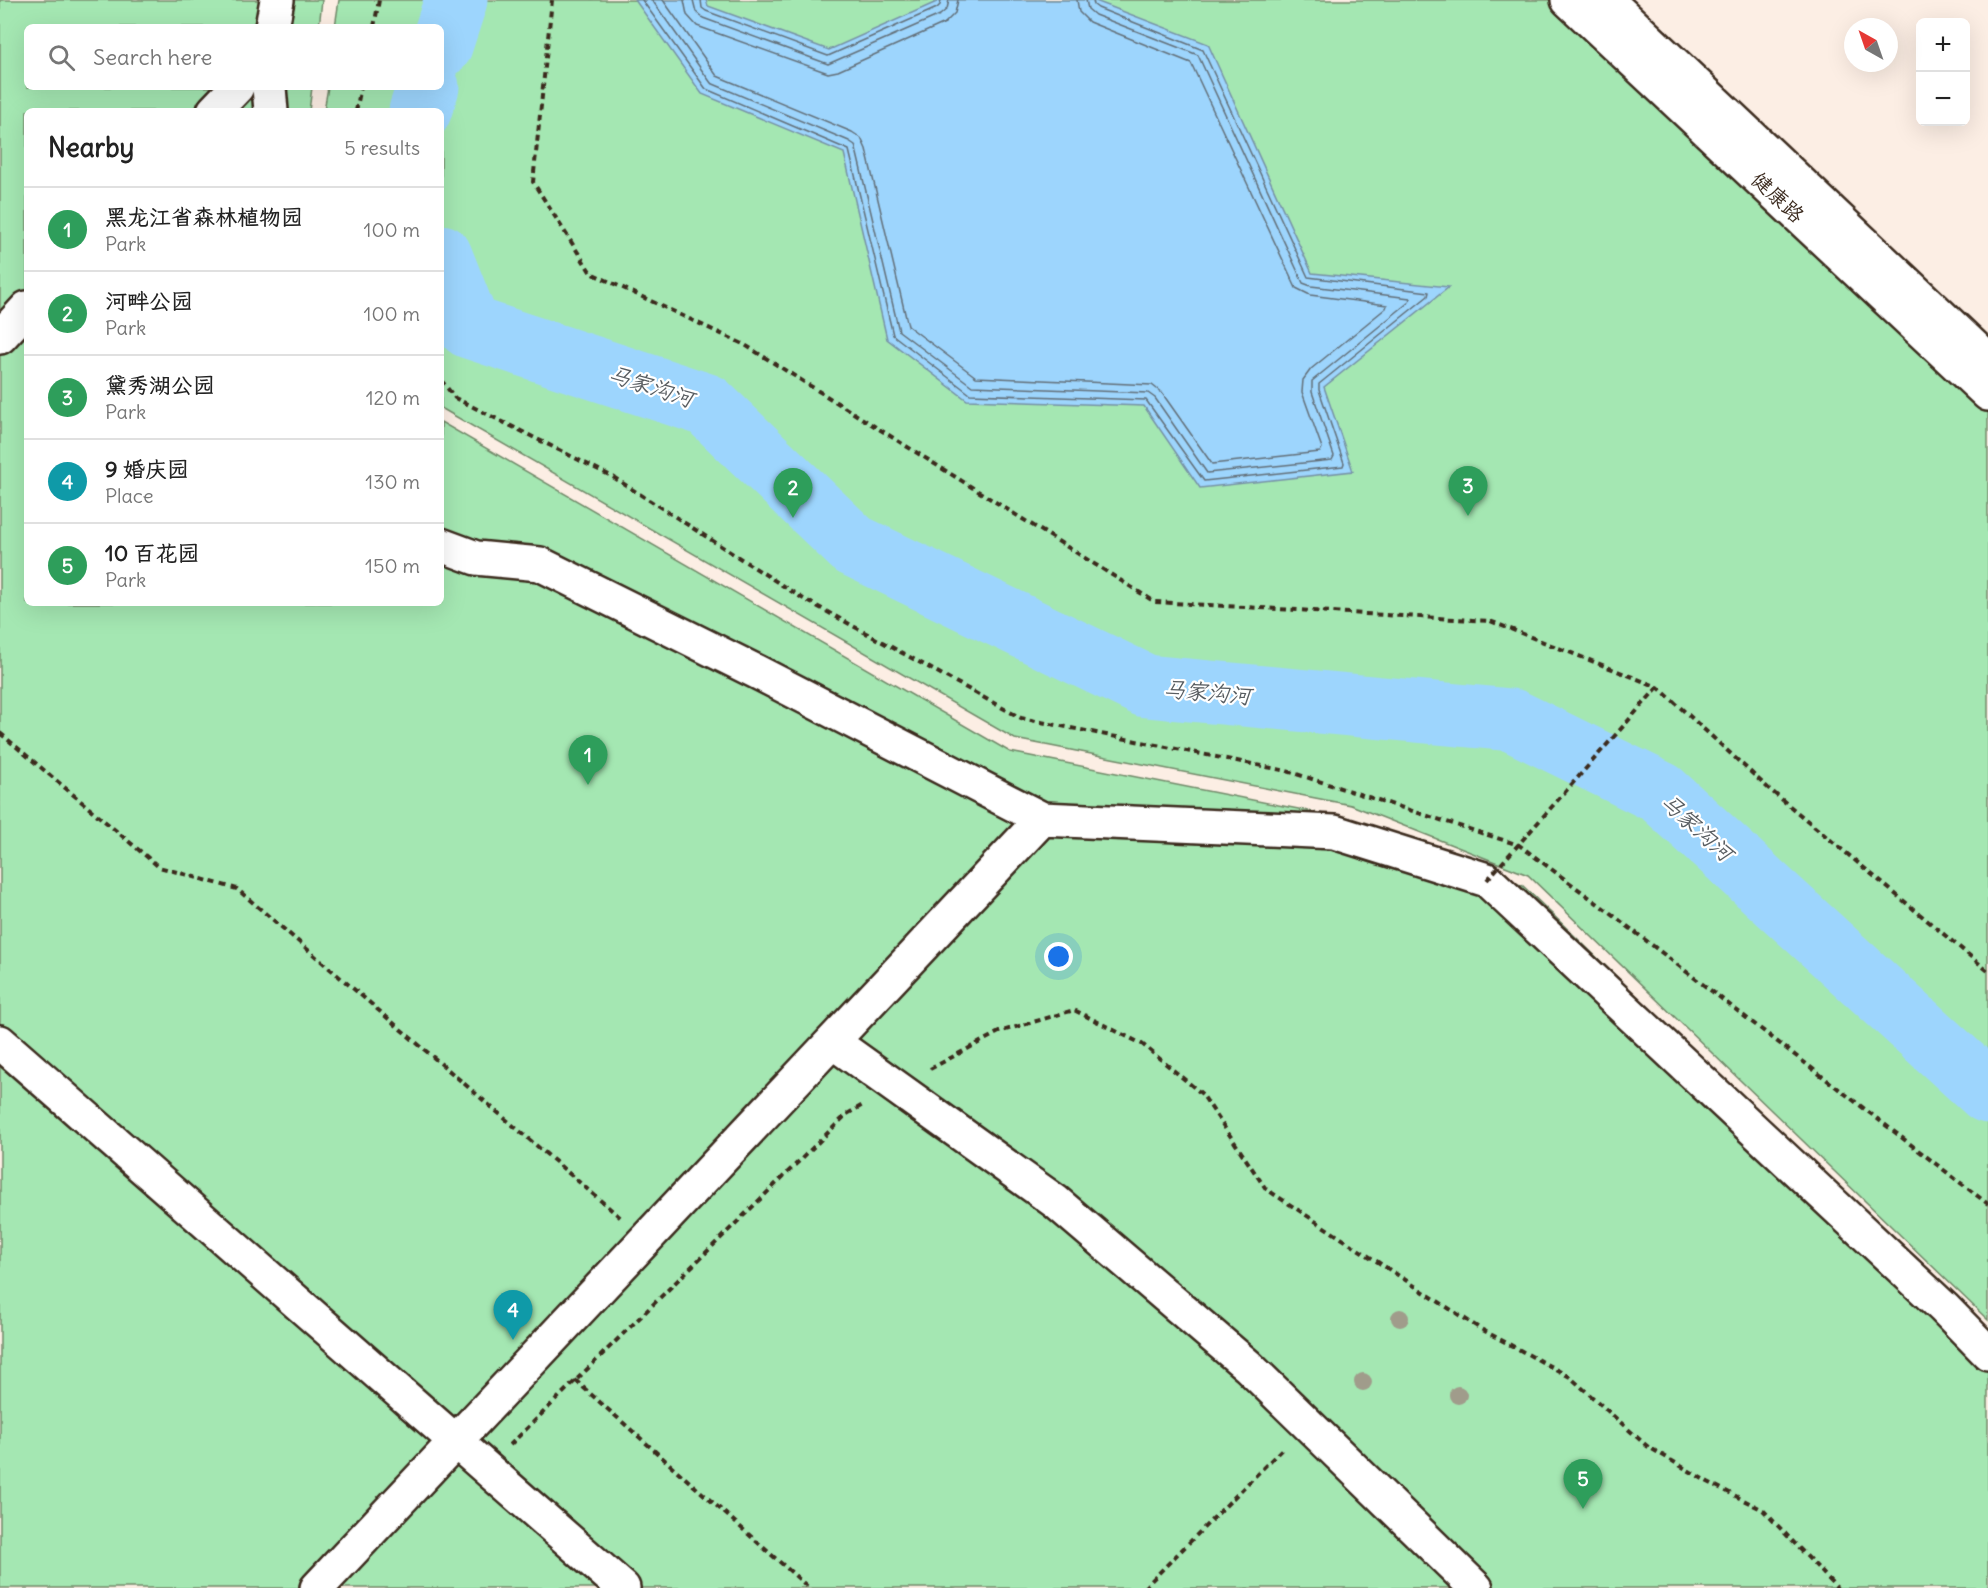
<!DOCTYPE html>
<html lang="en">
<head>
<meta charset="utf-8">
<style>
  :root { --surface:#fff; --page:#f2f2f2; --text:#222; --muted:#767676; --line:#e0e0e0; --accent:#c8321e }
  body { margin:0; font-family:Delius,"LXGW WenKai TC",sans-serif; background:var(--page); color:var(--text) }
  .controls { position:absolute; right:18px; top:18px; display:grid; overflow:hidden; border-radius:9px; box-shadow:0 6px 24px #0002 }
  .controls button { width:54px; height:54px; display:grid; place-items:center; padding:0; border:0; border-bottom:2px solid var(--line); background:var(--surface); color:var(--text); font:30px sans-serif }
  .compass { position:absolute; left:1844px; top:18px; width:54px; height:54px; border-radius:50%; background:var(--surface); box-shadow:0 6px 24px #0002; rotate:320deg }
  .you { position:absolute; left:1059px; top:957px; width:21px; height:21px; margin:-15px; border:4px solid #fff; border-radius:50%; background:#1a73e8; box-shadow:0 0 0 9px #1a73e833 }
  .badge { display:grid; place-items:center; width:39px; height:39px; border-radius:50%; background:var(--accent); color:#fff; font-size:20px; font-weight:700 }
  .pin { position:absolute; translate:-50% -50px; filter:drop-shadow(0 2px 3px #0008) }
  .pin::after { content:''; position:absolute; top:32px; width:21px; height:18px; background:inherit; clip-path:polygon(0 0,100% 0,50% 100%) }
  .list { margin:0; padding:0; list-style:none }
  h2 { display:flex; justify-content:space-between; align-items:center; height:78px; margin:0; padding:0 24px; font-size:26px }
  h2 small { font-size:20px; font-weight:400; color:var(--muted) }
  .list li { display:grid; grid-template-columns:39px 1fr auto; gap:18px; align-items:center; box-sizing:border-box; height:84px; padding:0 24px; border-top:2px solid var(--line) }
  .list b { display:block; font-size:22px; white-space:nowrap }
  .list p { margin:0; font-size:20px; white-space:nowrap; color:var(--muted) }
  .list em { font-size:20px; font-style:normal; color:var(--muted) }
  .icon { flex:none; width:33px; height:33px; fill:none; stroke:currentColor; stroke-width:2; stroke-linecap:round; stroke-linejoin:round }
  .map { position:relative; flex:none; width:1988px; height:1588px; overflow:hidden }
  .search { position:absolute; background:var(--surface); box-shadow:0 6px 24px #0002; left:24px; top:24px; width:420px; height:66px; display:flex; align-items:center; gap:15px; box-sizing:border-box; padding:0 21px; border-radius:9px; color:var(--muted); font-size:22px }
  .panel { position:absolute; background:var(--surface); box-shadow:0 6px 24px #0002; left:24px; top:108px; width:420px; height:498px; border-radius:9px }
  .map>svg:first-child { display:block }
  .green { fill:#a4e7b2; stroke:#708868; stroke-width:1.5 }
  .water { fill:#9dd5fd; stroke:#7691a4; stroke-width:1.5 }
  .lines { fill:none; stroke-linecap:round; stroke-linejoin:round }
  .shore { stroke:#626e77; stroke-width:1.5 }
  .river { stroke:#9dd5fd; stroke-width:63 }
  .minor-casing { stroke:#3b2a1e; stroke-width:38 }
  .secondary-casing { stroke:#3b2a1e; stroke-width:38 }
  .path { stroke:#3b2a1e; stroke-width:4; stroke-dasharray:6 4.5; stroke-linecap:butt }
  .minor { stroke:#fff; stroke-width:33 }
  .secondary { stroke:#fff; stroke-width:33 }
  .path-bridge { stroke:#3b2a1e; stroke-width:4; stroke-dasharray:6 4.5; stroke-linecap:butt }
  .tree { fill:#a09c8b }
  .labels { text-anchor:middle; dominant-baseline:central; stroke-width:4.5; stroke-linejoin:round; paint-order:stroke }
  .street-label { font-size:21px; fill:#3b2a1e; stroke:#fff }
  .water-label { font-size:22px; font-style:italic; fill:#585d61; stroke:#fff }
</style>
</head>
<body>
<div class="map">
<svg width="1988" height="1588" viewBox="0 0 1988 1588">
  <rect width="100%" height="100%" fill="#fceee4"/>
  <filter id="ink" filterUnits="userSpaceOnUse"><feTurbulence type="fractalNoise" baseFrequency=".0167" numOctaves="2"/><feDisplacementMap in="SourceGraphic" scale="12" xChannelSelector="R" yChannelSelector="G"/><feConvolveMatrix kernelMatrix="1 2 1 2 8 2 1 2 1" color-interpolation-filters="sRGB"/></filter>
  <g filter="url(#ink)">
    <path class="green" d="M0,0h322l-3,27h-292v60h285l-3,24h-282v492h414v-181l569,330 334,66 179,68 465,450v252h-1988z
      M339,0h1241l408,402v918l-460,-445 -177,-70 -336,-66 -574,-331v-297h-117l4,-24h113v-60h-106z"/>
    <path class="water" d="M635,0h71l2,6 121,44 112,-50h152l115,44 104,229 137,14 -125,100 29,84 -153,17 -56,-82 -177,-6 -80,-61 -43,-186 -142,-59z"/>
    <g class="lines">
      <path class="shore" d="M642,0l64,89 143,61 44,185 77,59 176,6 58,81 139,-15 1,-3 -25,-73v-6l109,-88 1,-4 -121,-15 -105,-227 -105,-42 -4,-3 -1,-5
        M652,0l59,83 138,58 6,4 44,186 73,55 176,7 7,5 52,75 125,-13 2,-4 -22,-64v-11l97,-79 1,-4 -99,-12 -8,-3 -105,-228 -103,-40 -7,-6 -2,-9
        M663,0l54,76 135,56 9,6 5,11 42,177 68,51 176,8 10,8 50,71 108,-12 2,-4 -20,-56 1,-12 8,-11 75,-61 1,-3 -77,-10 -14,-7 -105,-225 -102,-41 -10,-10 -2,-12
        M684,0l3,15 10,11 131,47 10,-2 107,-48 10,-10 3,-13
        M693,0l3,12 7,6 125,46 112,-49 7,-6 2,-9
        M701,0l1,8 4,3 122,45 109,-48 3,-3 1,-5"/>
      <path class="river" d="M441,46l15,-46
        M420,111l8,-24
        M441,256l28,71 238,78 146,140 293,141 366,34 149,73 327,299"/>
      <defs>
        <path id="minor" d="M272,27l5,-27
          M269,87l2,24
          M214,111l23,-24
          M0,337l27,-29
          M441,545l35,13 64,6 217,108 285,147 292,13 153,48 457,428 44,45
          M0,1042l623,546
          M833,1042l223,160 192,164 228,222
          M317,1588l725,-769"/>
        <path id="secondary" d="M1568,0l420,394
          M1607,0l381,360"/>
      </defs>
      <use href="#minor" class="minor-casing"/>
      <use href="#secondary" class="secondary-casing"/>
      <path class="path" d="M552,0l-19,182 58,91 154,72 410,257 335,19 168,66 110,101 220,183
        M374,27l5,-27
        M356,111l5,-24
        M441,380l14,18 158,79 189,121 219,120 266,53 232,74 90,67 379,292
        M0,733l159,134 78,22 384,329
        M930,1069l69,-37 75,-22 68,34 60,50 64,95 213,139 91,49 77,69 61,36 55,28 74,78
        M575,1380l234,208
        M510,1445l337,-331 16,-9
        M1144,1588l139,-140"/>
      <use href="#minor" class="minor"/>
      <use href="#secondary" class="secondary"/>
      <path class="path-bridge" d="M1487,880l171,-193"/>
    </g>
    <g class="tree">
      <circle cx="1400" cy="1318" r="9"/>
      <circle cx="1363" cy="1382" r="9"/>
      <circle cx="1458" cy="1395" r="9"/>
    </g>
  </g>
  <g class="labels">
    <g class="street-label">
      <text transform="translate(1778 197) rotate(43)">健康路</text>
    </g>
    <g class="water-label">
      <text transform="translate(651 386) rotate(18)">马家沟河</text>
      <text transform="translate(1207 692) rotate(5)">马家沟河</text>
      <text transform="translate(1697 827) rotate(42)">马家沟河</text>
    </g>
  </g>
</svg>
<div class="controls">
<button>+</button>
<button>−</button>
</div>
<svg class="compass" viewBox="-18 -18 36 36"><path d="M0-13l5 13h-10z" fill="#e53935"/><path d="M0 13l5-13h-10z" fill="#767676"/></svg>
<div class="you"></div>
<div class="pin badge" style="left:588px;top:785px;background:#2e9e5b">1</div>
<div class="pin badge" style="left:793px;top:518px;background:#2e9e5b">2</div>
<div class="pin badge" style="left:1468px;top:516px;background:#2e9e5b">3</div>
<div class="pin badge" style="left:513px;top:1340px;background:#0f9aa8">4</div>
<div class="pin badge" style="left:1583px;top:1509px;background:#2e9e5b">5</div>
<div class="search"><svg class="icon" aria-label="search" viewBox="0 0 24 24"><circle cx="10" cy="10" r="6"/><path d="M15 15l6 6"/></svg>Search here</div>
<section class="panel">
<h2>Nearby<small>5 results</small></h2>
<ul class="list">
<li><span class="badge" style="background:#2e9e5b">1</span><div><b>黑龙江省森林植物园</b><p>Park</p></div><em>100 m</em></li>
<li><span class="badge" style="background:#2e9e5b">2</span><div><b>河畔公园</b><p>Park</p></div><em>100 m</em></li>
<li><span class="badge" style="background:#2e9e5b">3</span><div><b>黛秀湖公园</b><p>Park</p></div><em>120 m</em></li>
<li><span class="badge" style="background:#0f9aa8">4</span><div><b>9 婚庆园</b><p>Place</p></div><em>130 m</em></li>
<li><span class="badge" style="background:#2e9e5b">5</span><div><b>10 百花园</b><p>Park</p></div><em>150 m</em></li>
</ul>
</section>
</div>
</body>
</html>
